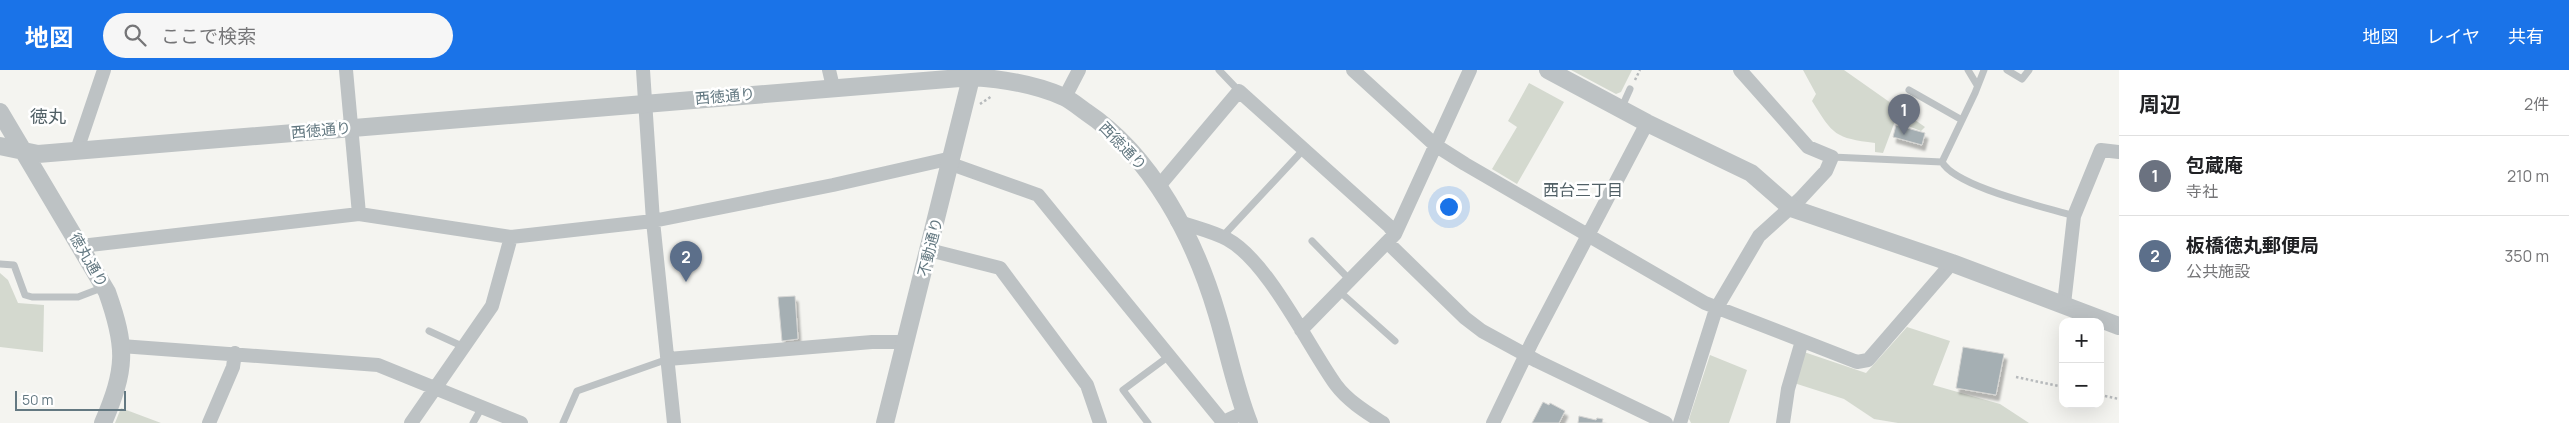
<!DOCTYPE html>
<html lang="ja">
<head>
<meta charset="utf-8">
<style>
  :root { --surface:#fff; --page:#f6f6f6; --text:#202124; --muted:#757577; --line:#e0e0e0; --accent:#1a73e8 }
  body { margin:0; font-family:Manrope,"Noto Sans JP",sans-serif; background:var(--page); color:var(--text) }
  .controls { position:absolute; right:15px; bottom:15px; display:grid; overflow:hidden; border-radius:10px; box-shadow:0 5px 20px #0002 }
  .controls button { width:45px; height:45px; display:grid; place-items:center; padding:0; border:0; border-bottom:1px solid var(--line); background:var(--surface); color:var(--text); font:25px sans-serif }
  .scale { position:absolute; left:15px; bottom:12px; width:111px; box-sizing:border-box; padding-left:5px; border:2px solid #637881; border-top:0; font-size:14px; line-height:18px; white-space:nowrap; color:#637881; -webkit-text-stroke:4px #fff; paint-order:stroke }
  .you { position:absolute; left:1448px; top:136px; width:18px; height:18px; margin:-12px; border:4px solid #fff; border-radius:50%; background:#1a73e8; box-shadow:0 0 0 8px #1a73e833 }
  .badge { display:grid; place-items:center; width:32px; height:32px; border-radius:50%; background:var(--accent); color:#fff; font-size:16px; font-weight:700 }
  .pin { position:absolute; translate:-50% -41px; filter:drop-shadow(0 1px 2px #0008) }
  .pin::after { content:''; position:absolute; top:26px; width:18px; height:15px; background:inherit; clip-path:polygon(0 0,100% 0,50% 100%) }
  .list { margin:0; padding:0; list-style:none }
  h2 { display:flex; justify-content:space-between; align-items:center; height:65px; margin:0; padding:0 20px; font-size:21px }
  h2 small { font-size:16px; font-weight:400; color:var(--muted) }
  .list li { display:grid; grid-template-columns:32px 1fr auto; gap:15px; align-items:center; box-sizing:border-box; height:80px; padding:0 20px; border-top:1px solid var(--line) }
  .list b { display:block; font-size:19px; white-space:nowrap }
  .list p { margin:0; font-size:16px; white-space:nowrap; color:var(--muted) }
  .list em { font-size:16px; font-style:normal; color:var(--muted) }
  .icon { flex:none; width:28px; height:28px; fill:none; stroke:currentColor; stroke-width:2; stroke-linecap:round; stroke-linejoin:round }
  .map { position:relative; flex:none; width:2119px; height:353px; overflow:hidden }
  header { display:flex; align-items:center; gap:30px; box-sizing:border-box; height:70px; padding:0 25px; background:var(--accent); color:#fff }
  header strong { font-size:24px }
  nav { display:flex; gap:28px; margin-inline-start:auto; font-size:18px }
  .search { width:350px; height:45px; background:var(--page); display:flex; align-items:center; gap:12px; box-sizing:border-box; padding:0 18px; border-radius:28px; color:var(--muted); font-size:19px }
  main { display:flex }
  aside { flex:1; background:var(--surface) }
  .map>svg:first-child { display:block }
  .green { fill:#d4d9cf }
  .building { fill:#a5afb3; stroke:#d5d5d3; filter:url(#shadow) }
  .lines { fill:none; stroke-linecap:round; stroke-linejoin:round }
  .path { stroke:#b7babc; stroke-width:2.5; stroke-dasharray:2.5 2.5; stroke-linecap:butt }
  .service { stroke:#bdc2c4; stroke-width:7 }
  .minor { stroke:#bdc2c4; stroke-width:14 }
  .tertiary { stroke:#bdc2c4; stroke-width:18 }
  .labels { text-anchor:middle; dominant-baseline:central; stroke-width:5; stroke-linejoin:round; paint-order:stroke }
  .street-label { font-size:15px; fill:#637881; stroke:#fff }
  .neighbourhood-label { font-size:16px; fill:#516066; stroke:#fff }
  .quarter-label { font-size:18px; fill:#516066; stroke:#fff }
</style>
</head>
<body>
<header>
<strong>地図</strong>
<div class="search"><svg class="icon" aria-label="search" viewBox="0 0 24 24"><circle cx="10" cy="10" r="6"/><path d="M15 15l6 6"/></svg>ここで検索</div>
<nav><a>地図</a><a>レイヤ</a><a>共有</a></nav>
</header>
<main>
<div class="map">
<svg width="2119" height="353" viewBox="0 0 2119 353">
  <defs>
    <filter id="shadow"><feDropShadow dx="3" dy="5.5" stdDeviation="1" flood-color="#0004"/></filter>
  </defs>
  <rect width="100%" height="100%" fill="#f4f4f0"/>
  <path class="green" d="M1571,0h61l-11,22 -5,2z
    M1803,0h41l81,57 -4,4 -26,-10 -12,32 -8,-1v-9c-40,-5 -42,-8 -63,-42l4,-7z
    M1529,13l35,19 -47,82 -25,-15 25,-42 -9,-6z
    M0,203l8,7 10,23 26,2 -1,47 -43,-5z
    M1907,257l43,14 -17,44 67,19 29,19h-131l-24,-4 -30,-20 -50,-16 10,-31 62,21z
    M1710,285l37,15 -18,53h-38l-2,-4z
    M121,338l40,15h-46z"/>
  <path class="building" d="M1896,55l29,8 -3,12 -29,-8z
    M795,226l3,43 -16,2 -4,-44z
    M1963,277l41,7 -8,41 -40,-7z
    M1543,332l6,3 1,-2 15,8 -6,12h-27z
    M1579,346l17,4 1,-2 6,1 -1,4h-24z"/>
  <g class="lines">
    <path class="path" d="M1635,10l5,-10
      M980,34l12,-8
      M2016,307l47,10
      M2100,325l19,4"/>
    <path class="service" d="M1219,0l20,21
      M1968,0l9,15
      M1984,0l-9,23 -33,69c14,25 103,45 132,54
      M2007,0l15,9 7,-9
      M1909,20l53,30
      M1621,39l9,-20
      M1832,87l110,5
      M1222,167l83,-89
      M1312,171l38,39
      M0,194l14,1 11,30 7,2h46l26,-10
      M1339,221l56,50
      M429,261l35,16
      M473,353l9,-16
      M563,353l14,-32 91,-32
      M1148,353l-25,-33 46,-34"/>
    <path class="minor" d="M346,0l13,144
      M643,0l10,151 21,202
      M829,0l4,17
      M1353,0l82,75 30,19 240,139 152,59 11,-2 84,-97
      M1065,27l14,-27
      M77,80l27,-80
      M951,94l87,31 185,227 22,-10
      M1159,116l80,-95 150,135 6,8
      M1177,151c16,6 35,10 50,18 41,22 81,107 109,146 12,16 30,27 47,38
      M1387,172l78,76 17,13 55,30 129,62
      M81,176l278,-32 152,23 142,-16 180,-36 119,-27
      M929,180l71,18 87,117 13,38
      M2064,234l10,-88 27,-66 18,2
      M1301,260l94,-96 75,-164
      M121,276l257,19 143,58
      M668,289l204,-17h33
      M209,353l24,-56 2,-14
      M411,353l81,-117 19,-69
      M1493,353l39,-81 115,-219
      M1680,353l36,-114 43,-73 41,-37 26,-28 6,-14 -24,-10 -68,-77
      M1783,353l5,-34 14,-48"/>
    <path class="tertiary" d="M1548,0l99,53 104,50 40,35 161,55 167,63
      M0,42l107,180c20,56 19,77 -4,131
      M0,76l38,8 934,-77c31,2 63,7 92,20 8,4 15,10 22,15 66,44 109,127 131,202 11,36 18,74 32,109
      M885,353l88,-353"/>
  </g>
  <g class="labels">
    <g class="street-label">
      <text transform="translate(725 26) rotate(-5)">西徳通り</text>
      <text transform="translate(321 60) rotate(-5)">西徳通り</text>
      <text transform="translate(1123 76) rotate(46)">西徳通り</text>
      <text transform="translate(930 177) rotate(-76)">不動通り</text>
      <text transform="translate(89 190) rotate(60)">徳丸通り</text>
    </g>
    <g class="neighbourhood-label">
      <text x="1583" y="120">西台三丁目</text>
    </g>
    <g class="quarter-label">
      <text x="48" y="46">徳丸</text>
    </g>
  </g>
</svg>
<div class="controls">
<button>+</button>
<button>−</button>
</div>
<div class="scale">50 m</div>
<div class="you"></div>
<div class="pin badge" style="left:1904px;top:65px;background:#6b7280">1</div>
<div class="pin badge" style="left:686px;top:212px;background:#5c6f8a">2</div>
</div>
<aside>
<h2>周辺<small>2件</small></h2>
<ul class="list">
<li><span class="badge" style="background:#6b7280">1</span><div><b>包蔵庵</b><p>寺社</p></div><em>210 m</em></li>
<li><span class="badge" style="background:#5c6f8a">2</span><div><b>板橋徳丸郵便局</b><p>公共施設</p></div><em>350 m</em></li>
</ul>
</aside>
</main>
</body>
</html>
